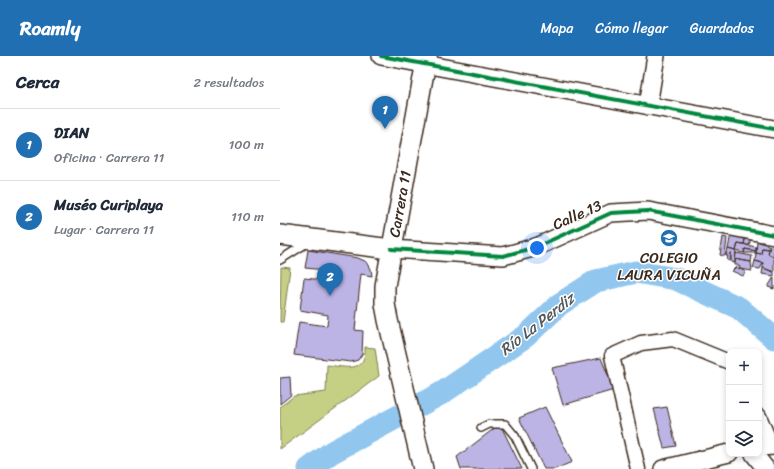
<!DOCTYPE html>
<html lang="es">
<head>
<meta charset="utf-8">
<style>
  :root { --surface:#fff; --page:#f2f2f3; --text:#1f2937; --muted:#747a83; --line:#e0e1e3; --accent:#1f6fb2 }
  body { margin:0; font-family:Sriracha,sans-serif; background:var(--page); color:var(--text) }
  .controls { position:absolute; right:12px; bottom:12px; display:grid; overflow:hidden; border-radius:8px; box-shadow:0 2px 6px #0003 }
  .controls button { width:36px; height:36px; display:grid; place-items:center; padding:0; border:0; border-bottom:1px solid var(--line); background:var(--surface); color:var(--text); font:20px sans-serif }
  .you { position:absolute; left:257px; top:192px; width:14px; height:14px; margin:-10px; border:3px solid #fff; border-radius:50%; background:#1a73e8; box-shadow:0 0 0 6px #1a73e833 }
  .badge { display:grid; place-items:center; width:26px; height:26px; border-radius:50%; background:var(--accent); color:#fff; font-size:13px; font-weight:700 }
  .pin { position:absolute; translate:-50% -33px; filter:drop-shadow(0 1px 2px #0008) }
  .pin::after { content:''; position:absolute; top:21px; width:14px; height:12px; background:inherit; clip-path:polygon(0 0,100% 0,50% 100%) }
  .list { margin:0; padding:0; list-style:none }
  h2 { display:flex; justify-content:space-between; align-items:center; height:52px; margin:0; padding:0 16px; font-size:17px }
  h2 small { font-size:13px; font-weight:400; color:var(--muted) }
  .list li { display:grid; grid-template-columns:26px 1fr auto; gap:12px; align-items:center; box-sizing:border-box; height:72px; padding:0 16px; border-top:1px solid var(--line) }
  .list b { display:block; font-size:15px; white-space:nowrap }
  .list p { margin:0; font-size:13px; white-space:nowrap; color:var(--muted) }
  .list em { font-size:13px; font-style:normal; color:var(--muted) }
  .icon { flex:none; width:22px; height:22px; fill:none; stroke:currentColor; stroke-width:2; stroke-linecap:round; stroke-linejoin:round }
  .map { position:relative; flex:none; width:494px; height:413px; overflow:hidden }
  header { display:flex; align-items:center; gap:24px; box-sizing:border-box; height:56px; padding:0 20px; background:var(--accent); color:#fff }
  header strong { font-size:19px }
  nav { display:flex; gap:22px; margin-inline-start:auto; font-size:14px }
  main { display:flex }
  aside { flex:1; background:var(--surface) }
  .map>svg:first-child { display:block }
  .green { fill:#c5d084; stroke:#807d51 }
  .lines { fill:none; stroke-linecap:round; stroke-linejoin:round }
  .river { stroke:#91c6ee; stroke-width:23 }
  .building { fill:#bdb4e6; stroke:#3b2a1e }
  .service-casing { stroke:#3b2a1e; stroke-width:10 }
  .minor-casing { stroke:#3b2a1e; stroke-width:17 }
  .tertiary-casing { stroke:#3b2a1e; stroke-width:20 }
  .secondary-casing { stroke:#3b2a1e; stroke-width:22 }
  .service { stroke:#fff; stroke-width:7 }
  .minor { stroke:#fff; stroke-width:14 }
  .tertiary { stroke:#fff; stroke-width:17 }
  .secondary { stroke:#fff; stroke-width:19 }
  .cycleway-casing { stroke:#fff; stroke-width:6 }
  .cycleway { stroke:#00873e; stroke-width:4 }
  .labels { text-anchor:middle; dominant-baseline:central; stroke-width:3; stroke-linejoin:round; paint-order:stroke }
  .street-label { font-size:15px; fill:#3b2a1e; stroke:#fff }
  .poi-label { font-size:15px; fill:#3b2a1e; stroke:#fff }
  .water-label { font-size:16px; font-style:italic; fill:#55595c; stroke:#fff }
</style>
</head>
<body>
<header>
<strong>Roamly</strong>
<nav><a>Mapa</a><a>Cómo llegar</a><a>Guardados</a></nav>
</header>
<main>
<aside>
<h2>Cerca<small>2 resultados</small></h2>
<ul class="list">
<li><span class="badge">1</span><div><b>DIAN</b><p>Oficina · Carrera 11</p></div><em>100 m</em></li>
<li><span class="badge">2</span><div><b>Muséo Curiplaya</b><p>Lugar · Carrera 11</p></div><em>110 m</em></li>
</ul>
</aside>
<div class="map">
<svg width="494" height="413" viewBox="0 0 494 413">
  <rect width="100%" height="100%" fill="#fff"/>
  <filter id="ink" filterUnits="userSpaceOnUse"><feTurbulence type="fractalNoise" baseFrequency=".025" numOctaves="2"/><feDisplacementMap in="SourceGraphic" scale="8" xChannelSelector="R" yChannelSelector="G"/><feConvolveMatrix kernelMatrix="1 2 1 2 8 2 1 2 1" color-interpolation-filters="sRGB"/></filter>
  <g filter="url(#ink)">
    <path class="green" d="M1,211l9,1 -7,54h-3z
      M85,291l10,1 4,28 -99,73v-42l14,-11 32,-4 1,-27c19,2 39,9 38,-18z"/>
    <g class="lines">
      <path class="river" d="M29,413l23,-17 110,-59 84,-57 34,-32 36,-23 40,-9 40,7 63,29 35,30"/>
    </g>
    <path class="building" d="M451,177l15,3 -2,8 -6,-1 -2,8 -8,-2z
      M466,180l5,2 -2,8 -5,-2z
      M443,181l4,1 -2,18 -5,-1z
      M477,185l13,5 -1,3 -7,-1 -1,6 -5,-1z
      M458,187l18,4v4l-11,-2 -1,4 -8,-2z
      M490,190l4,1v10l-6,-3z
      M482,192l7,1 -1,5 6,3v15l-11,-4v-5l-8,-2 1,-8 5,1z
      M448,193l8,2 -1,12 -4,-1v-9l-1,8 -3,-1 1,-4h-2z
      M465,193l11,2v2h-12z
      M28,194l50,8 9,4 4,7 1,7 -11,-2 -6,56 8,1 -1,23 -4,6 -7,2 -57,-7 5,-33 28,4 1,-11 -28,-5 4,-32 29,3 2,-10 -30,-3z
      M456,197l16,3 -1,6 -16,-3z
      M455,203l16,3 1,9 -12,-2 -1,-4h-4z
      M475,205l8,2 -3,6 -7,-1z
      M456,211l10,5 -3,4 -11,-5z
      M483,212l11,4v4l-12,-2z
      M494,221v12l-6,-2z
      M321,302l13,32 -51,15 -11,-37z
      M10,321l1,18 -11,9v-26z
      M265,351l27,55 -17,7h-11l-25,-51z
      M387,351l9,39 -12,2 -10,-39z
      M220,368l22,45h-61l-4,-12z"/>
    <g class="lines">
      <defs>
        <path id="service" d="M0,204l27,-17
          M201,372l8,-4h16l10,12 16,33"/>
        <path id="minor" d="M479,360l12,29
          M358,413l-26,-113 29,-13 32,-4 56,23"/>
        <path id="tertiary" d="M101,0l393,73
          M368,50l8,-50
          M111,193l112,7 33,-9 75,-34 37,-2 126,24
          M479,391l15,-1
          M474,398l12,15
          M383,413l66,-16"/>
        <path id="secondary" d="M0,179l111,14
          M143,413l-35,-149 -3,-16v-18l42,-230"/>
      </defs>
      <use href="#service" class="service-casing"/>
      <use href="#minor" class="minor-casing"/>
      <use href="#tertiary" class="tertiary-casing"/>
      <use href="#secondary" class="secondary-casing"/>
      <use href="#service" class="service"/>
      <use href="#minor" class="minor"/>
      <use href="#tertiary" class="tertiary"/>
      <use href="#secondary" class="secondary"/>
      <defs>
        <path id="cycleway" d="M101,0l393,73
          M111,193l112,7 33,-9 75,-34 37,-2 126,24"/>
      </defs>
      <use href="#cycleway" class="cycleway-casing"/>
      <use href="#cycleway" class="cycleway"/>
    </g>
  </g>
  <defs>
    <symbol id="school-disc" viewBox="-11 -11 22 22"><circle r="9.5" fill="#1f6fb2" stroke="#fff"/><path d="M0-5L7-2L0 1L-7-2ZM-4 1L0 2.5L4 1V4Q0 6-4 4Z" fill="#fff"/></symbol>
  </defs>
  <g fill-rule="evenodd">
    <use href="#school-disc" x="379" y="172" width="20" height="20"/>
  </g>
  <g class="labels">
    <g class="street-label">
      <text transform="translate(120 148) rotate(-80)">Carrera 11</text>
      <text transform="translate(297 159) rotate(-24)">Calle 13</text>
    </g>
    <g class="poi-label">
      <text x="389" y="202">COLEGIO<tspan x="389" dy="17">LAURA VICUÑA</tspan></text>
    </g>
    <g class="water-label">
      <text transform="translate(257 268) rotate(-38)">Río La Perdiz</text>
    </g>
  </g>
</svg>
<div class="controls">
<button>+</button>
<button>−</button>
<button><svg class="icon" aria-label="layers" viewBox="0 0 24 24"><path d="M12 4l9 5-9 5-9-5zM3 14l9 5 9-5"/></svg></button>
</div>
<div class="you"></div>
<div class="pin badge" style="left:105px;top:73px">1</div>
<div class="pin badge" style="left:50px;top:240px">2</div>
</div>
</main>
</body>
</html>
